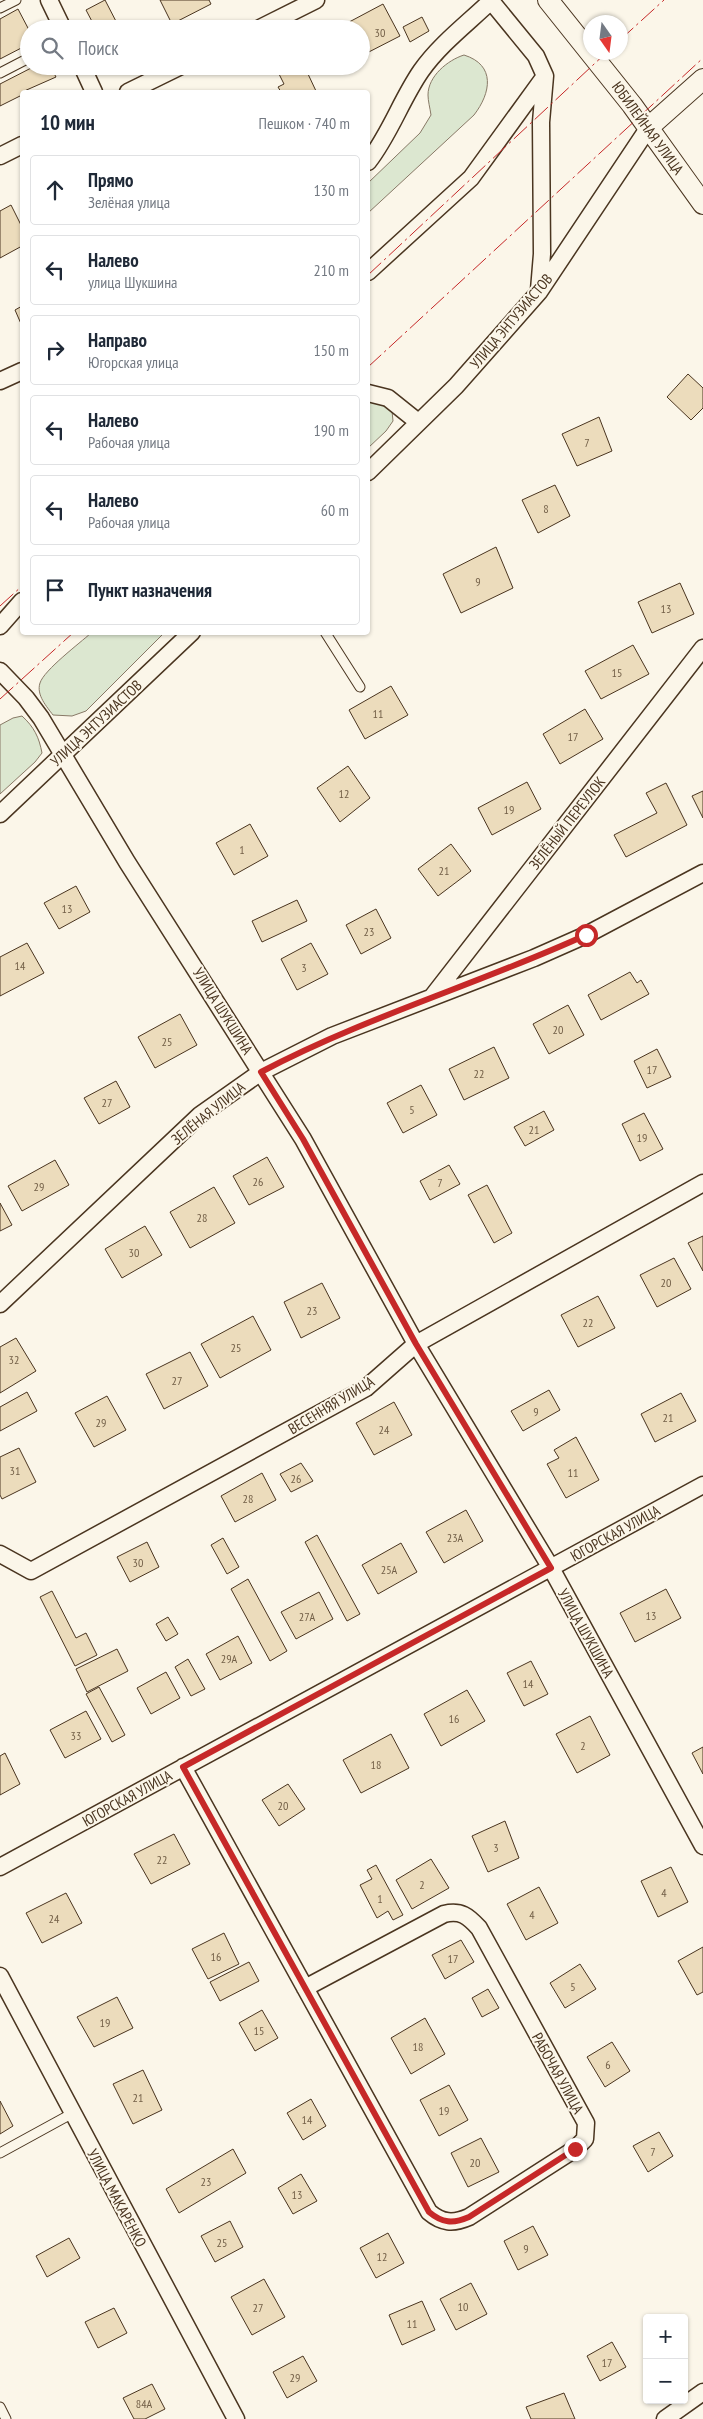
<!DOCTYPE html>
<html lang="ru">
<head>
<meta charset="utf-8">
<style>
  :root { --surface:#fff; --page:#f2f2f3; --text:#1f2937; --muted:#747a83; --line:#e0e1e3 }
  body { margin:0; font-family:"PT Sans Narrow",sans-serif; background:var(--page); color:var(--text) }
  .controls { position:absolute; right:15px; bottom:15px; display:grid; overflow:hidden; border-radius:5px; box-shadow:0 1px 4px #0004 }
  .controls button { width:45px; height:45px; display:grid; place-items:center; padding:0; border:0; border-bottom:1px solid var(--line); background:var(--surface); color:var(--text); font:25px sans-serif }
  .compass { position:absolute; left:583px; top:15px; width:45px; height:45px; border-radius:50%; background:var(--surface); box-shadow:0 1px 4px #0004; rotate:166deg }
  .stop { position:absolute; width:15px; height:15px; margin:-11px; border:4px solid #c62828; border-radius:50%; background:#fff }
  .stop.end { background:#c62828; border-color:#fff; box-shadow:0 1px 5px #0008 }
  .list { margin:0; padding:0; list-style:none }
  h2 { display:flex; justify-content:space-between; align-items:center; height:65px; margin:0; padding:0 20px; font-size:21px }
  h2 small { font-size:16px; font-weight:400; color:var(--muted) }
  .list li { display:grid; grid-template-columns:32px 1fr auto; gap:15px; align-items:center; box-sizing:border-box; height:70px; margin:0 10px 10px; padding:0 10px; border:1px solid var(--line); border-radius:5px }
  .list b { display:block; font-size:19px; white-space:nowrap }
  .list p { margin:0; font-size:16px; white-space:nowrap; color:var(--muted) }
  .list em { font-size:16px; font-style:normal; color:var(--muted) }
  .icon { flex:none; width:28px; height:28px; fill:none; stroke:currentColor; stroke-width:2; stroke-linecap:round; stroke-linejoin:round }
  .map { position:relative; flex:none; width:703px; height:2419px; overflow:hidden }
  .search { position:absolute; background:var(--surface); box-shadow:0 1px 4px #0004; left:20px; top:20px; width:350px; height:55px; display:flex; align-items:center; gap:12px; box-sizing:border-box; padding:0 18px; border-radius:28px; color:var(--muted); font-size:19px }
  .panel { position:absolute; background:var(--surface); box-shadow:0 1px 4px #0004; left:20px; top:90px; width:350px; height:545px; border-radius:5px }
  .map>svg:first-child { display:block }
  .green { fill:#dce7d0; stroke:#887966 }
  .building { fill:#ecdcbc; stroke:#4a3520 }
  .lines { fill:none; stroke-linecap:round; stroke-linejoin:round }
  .service-casing { stroke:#4a3520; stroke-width:11 }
  .minor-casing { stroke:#4a3520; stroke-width:19 }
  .tertiary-casing { stroke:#4a3520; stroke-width:22 }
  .service { stroke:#fbf6e9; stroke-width:9 }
  .minor { stroke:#fbf6e9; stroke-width:16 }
  .tertiary { stroke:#fbf6e9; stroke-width:20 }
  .power { stroke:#c62828; stroke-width:1; stroke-dasharray:18 4 2.5 4; stroke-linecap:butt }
  .route { stroke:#c62828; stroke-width:6 }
  .labels { text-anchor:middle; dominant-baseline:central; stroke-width:4; stroke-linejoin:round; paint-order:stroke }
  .number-label { font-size:12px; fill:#725f47 }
  .street-label { font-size:15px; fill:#4a3520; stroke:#fbf6e9 }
</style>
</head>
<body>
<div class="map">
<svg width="703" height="2419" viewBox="0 0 703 2419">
  <rect width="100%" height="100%" fill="#fbf6e9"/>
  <path class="green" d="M464,55c32,10 27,38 10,60l-106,98v-30l52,-50 11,-18c-1,-7 -3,-14 -3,-20 0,-19 20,-35 36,-40z
    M368,401l9,1 15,9 1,10 -7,10 -18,17z
    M91,633h73l-78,78 -14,5 -19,-1c-6,-8 -17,-20 -13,-32 4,-13 40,-40 51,-50z
    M22,716c12,11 17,21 20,37l-7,9 -35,32v-69l13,-7z"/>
  <path class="building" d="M105,0l15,29h-24l-10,-19z
    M160,0h49l2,4 -39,20z
    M383,4l17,32 -39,20v-27h-25z
    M18,9l11,21v14l-29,15v-40z
    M422,17l7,14 -19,11 -7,-15z
    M35,66h15l6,11 -34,15v3l-22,11v-22z
    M275,66h41l1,4 -9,4 8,17 -35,1 -3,-5 6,-3z
    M11,205l11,22v19l-22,12v-47z
    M22,306v20l-7,-16z
    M688,374l15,14v20l-12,12 -24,-23z
    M599,417l13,34 -35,15 -15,-32z
    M555,485l15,31 -32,17 -16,-33z
    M496,547l17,41 -52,25 -18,-39z
    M680,583l14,31 -42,19 -14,-31z
    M633,645l16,29 -48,25 -16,-28z
    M391,686l17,29 -43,24 -16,-29z
    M585,709l18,30 -43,25 -17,-30z
    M348,766l22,32 -30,24 -23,-34z
    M527,782l14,27 -49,26 -14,-27z
    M666,783l21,42 -61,32 -12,-22 43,-22 -11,-20z
    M703,791v27l-11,-22z
    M250,824l18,32 -34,19 -18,-32z
    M451,844l20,27 -33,25 -20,-27z
    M76,886l14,26 -31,17 -15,-26z
    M297,900l10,21 -45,21 -10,-21z
    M376,909l15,29 -30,16 -15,-29z
    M27,943l17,30 -44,23v-39z
    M311,943l17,31 -31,16 -16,-31z
    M630,972l7,11 4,-3 8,14 -48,26 -13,-25z
    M568,1005l16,30 -35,19 -16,-30z
    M180,1014l17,31 -42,23 -17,-31z
    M494,1047l15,31 -45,22 -15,-31z
    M657,1049l14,28 -24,11 -13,-27z
    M116,1081l14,26 -31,17 -15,-26z
    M421,1085l16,30 -34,18 -16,-30z
    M544,1111l10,19 -29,16 -11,-19z
    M644,1113l19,36 -23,12 -18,-37z
    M267,1157l17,30 -35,18 -16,-29z
    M55,1160l14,25 -47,26 -14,-25z
    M449,1165l11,19 -30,16 -10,-19z
    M487,1185l25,48 -18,10 -26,-48z
    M214,1187l21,36 -45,25 -20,-36z
    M0,1203l12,22 -12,6z
    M145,1226l17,29 -40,23 -17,-29z
    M703,1236v35l-15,-28z
    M674,1258l17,31 -34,18 -17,-32z
    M322,1283l18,35 -39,20 -17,-36z
    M598,1296l17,32 -37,19 -17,-32z
    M253,1316l18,34 -51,28 -19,-34z
    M16,1338l20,33 -36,22v-46z
    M190,1352l18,34 -44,23 -18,-35z
    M549,1390l11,20 -37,21 -12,-20z
    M27,1392l10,19 -37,20v-24z
    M681,1393l15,28 -41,21 -14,-28z
    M107,1396l19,34 -32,17 -19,-34z
    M394,1402l18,33 -38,20 -18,-32z
    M576,1437l23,43 -33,18 -19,-34 12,-6 -5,-8z
    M19,1448l17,34 -34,17 -2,-4v-38z
    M301,1463l12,18 -22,11 -11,-18z
    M262,1473l14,27 -41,22 -14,-26z
    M466,1510l17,31 -39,22 -18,-31z
    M317,1535l43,79 -13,7 -42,-79z
    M223,1538l16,29 -12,7 -16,-29z
    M147,1542l12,25 -29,15 -13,-25z
    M401,1543l16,29 -39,22 -16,-29z
    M248,1579l39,72 -17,10 -39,-72z
    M666,1589l15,29 -46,24 -15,-29z
    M52,1591l24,47 10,-5 11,22 -22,11 -35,-69z
    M319,1592l14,27 -37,20 -15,-27z
    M168,1617l10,17 -12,7 -10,-17z
    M238,1636l14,27 -32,17 -14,-26z
    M117,1649l11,22 -41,21 -11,-23z
    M188,1659l17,30 -14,7 -16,-29z
    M531,1661l17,33 -24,12 -17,-33z
    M166,1672l14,26 -29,16 -14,-26z
    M99,1687l26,48 -13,7 -26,-48z
    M467,1690l18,31 -44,25 -17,-32z
    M86,1711l15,28 -36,19 -15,-28z
    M590,1716l20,39 -33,18 -21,-39z
    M391,1734l18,34 -48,25 -18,-33z
    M703,1747v27l-11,-21z
    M5,1753l15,31 -20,11v-39z
    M288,1784l17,25 -26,17 -17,-26z
    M505,1821l14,37 -31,14 -16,-36z
    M174,1834l16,30 -39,20 -17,-30z
    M431,1859l18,29 -37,21 -16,-29z
    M376,1865l27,50 -10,5 -5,-9 -11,7 -17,-33 12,-6 -5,-9z
    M671,1867l17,35 -30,15 -17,-36z
    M539,1887l19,36 -32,17 -19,-36z
    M66,1893l16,30 -40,20 -16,-30z
    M224,1933l15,31 -31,15 -16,-30z
    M461,1940l13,22 -29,17 -13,-24z
    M703,1947v45l-6,3 -19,-34z
    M249,1962l10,19 -39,20 -10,-19z
    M580,1964l16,25 -31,19 -15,-25z
    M488,1989l11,19 -17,9 -10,-19z
    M117,1997l16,31 -39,19 -17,-30z
    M262,2010l16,28 -23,13 -16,-28z
    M425,2018l20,36 -34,20 -20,-36z
    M612,2042l18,29 -25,16 -18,-30z
    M143,2070l19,40 -29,14 -20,-40z
    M449,2085l19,35 -29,16 -19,-36z
    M311,2099l15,27 -23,14 -16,-27z
    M0,2101l13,25 -13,8z
    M659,2132l14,24 -25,16 -15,-26z
    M481,2138l18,34 -31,15 -17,-34z
    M233,2149l13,24 -67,40 -13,-24z
    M301,2174l16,27 -24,13 -15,-26z
    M230,2221l13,26 -28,15 -14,-26z
    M533,2226l15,29 -30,15 -14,-29z
    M388,2233l16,30 -28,15 -16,-30z
    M69,2238l11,20 -33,19 -11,-21z
    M264,2279l21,38 -33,18 -21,-38z
    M471,2283l16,31 -31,16 -16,-31z
    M422,2301l13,29 -33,15 -13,-30z
    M114,2308l13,25 -29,15 -13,-26z
    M612,2342l14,25 -26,14 -13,-25z
    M303,2356l14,25 -30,17 -14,-26z
    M152,2384l13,25 -20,10h-11l-11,-21z
    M564,2393l11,26h-44l-5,-12z"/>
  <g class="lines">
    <defs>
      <path id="service" d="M0,8l16,-8
        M0,73l29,-15
        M325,632l35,55
        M0,2153l73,-40
        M0,2407l6,12"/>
      <path id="minor" d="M49,0l14,29
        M491,1l45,55 9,20 -4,46 1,132 -3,36
        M258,29l58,-29
        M82,66l12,26
        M128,92l53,-26
        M0,156l22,-11
        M368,162c22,-28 33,-62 53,-91 19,-27 47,-48 71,-71
        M368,272l103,-94 74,-102
        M0,381l22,-10
        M368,393l20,5 30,24
        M368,472l88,-86 83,-94 110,-165
        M0,626l22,-25
        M0,671l26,27 15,20 86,144 176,277 113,205 135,224 152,278
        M0,814l192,-182
        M432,997l271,-349
        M0,1304l200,-189 61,-43 71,-36 202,-78 52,-23 117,-62
        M0,1554l31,17 335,-183 50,-44 287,-161
        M183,1767l246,445c13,11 24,12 40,5l106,-68 10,-10 1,-16 -107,-195c-11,-12 -18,-18 -35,-14l-139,74
        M0,1867l703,-382
        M0,1976l236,443
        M665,2419l38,-27"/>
      <path id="tertiary" d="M548,0l84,105 71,99
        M649,127l54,-48"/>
    </defs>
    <use href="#service" class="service-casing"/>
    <use href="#minor" class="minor-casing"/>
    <use href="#tertiary" class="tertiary-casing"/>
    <use href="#service" class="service"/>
    <use href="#minor" class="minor"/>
    <use href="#tertiary" class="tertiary"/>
    <path class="power" d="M620,40l44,-40
      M368,275l239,-223
      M368,367l335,-309
      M0,606l22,-20
      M0,699l74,-67"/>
  </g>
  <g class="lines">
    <path class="route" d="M575,2149l-106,68c-16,7 -27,6 -40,-5l-246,-445 368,-199 -135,-224 -113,-205 -42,-67c104,-55 218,-88 325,-137"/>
  </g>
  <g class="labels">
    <g class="number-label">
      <text x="380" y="32">30</text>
      <text x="587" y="442">7</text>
      <text x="546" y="508">8</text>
      <text x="478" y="581">9</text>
      <text x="666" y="608">13</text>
      <text x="617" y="672">15</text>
      <text x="378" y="713">11</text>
      <text x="573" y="736">17</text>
      <text x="344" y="793">12</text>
      <text x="509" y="809">19</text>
      <text x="242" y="849">1</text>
      <text x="444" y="870">21</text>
      <text x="67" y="908">13</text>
      <text x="369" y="931">23</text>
      <text x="20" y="965">14</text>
      <text x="304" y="967">3</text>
      <text x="558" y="1029">20</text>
      <text x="167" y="1041">25</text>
      <text x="652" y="1069">17</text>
      <text x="479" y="1073">22</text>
      <text x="107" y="1102">27</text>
      <text x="412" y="1109">5</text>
      <text x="534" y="1129">21</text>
      <text x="642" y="1137">19</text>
      <text x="258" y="1181">26</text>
      <text x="440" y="1182">7</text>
      <text x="39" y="1186">29</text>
      <text x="202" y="1217">28</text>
      <text x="134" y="1252">30</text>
      <text x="666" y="1282">20</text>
      <text x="312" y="1310">23</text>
      <text x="588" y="1322">22</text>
      <text x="236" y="1347">25</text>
      <text x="14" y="1359">32</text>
      <text x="177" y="1380">27</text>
      <text x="536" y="1411">9</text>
      <text x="668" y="1417">21</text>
      <text x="101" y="1422">29</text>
      <text x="384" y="1429">24</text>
      <text x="15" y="1470">31</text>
      <text x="573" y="1472">11</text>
      <text x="296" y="1478">26</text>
      <text x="248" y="1498">28</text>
      <text x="455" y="1537">23А</text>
      <text x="138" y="1562">30</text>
      <text x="389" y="1569">25А</text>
      <text x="651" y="1615">13</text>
      <text x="307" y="1616">27А</text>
      <text x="229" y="1658">29А</text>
      <text x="528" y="1683">14</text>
      <text x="454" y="1718">16</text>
      <text x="76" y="1735">33</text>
      <text x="583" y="1745">2</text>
      <text x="376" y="1764">18</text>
      <text x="283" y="1805">20</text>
      <text x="496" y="1847">3</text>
      <text x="162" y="1859">22</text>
      <text x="422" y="1884">2</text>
      <text x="664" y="1892">4</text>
      <text x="380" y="1898">1</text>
      <text x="532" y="1914">4</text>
      <text x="54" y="1918">24</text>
      <text x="216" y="1956">16</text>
      <text x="453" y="1958">17</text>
      <text x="573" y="1986">5</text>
      <text x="105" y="2022">19</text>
      <text x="259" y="2030">15</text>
      <text x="418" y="2046">18</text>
      <text x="608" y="2064">6</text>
      <text x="138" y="2097">21</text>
      <text x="444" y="2110">19</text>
      <text x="307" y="2119">14</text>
      <text x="653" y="2151">7</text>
      <text x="475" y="2162">20</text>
      <text x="206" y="2181">23</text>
      <text x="297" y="2194">13</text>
      <text x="222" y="2242">25</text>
      <text x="526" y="2248">9</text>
      <text x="382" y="2256">12</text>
      <text x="463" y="2306">10</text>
      <text x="258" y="2307">27</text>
      <text x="412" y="2323">11</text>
      <text x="607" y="2362">17</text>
      <text x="295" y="2377">29</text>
      <text x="144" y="2403">84А</text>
    </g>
    <g class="street-label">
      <text transform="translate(648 128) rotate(54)">ЮБИЛЕЙНАЯ УЛИЦА</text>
      <text transform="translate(511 321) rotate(-50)">УЛИЦА ЭНТУЗИАСТОВ</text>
      <text transform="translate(96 723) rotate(-43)">УЛИЦА ЭНТУЗИАСТОВ</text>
      <text transform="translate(567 823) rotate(-52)">ЗЕЛЁНЫЙ ПЕРЕУЛОК</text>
      <text transform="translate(223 1011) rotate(58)">УЛИЦА ШУКШИНА</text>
      <text transform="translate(208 1113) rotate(-39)">ЗЕЛЁНАЯ УЛИЦА</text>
      <text transform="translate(331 1405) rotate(-31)">ВЕСЕННЯЯ УЛИЦА</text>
      <text transform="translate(615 1533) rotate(-29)">ЮГОРСКАЯ УЛИЦА</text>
      <text transform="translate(586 1633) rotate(61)">УЛИЦА ШУКШИНА</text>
      <text transform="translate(127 1798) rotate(-29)">ЮГОРСКАЯ УЛИЦА</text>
      <text transform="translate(558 2073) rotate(61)">РАБОЧАЯ УЛИЦА</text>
      <text transform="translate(117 2198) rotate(62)">УЛИЦА МАКАРЕНКО</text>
    </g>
  </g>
</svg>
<div class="controls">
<button>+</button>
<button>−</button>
</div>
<svg class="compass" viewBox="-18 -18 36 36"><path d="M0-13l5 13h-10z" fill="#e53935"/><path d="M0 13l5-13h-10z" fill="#747a83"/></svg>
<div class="stop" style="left:586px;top:935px"></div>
<div class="stop end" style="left:575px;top:2149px"></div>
<div class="search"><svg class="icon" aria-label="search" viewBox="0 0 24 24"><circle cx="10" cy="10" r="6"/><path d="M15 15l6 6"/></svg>Поиск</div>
<section class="panel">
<h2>10 мин<small>Пешком · 740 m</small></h2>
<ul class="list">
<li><svg class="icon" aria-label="ahead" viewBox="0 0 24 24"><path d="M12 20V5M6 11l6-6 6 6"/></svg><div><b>Прямо</b><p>Зелёная улица</p></div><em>130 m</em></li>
<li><svg class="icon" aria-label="left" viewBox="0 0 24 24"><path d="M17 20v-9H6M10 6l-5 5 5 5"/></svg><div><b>Налево</b><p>улица Шукшина</p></div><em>210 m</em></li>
<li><svg class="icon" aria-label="right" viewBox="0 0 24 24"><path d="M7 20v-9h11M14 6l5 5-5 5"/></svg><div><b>Направо</b><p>Югорская улица</p></div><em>150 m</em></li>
<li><svg class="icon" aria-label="left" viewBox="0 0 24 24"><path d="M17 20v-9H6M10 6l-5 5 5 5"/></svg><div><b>Налево</b><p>Рабочая улица</p></div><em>190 m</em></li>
<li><svg class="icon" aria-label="left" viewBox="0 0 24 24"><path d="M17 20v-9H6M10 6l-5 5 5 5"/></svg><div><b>Налево</b><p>Рабочая улица</p></div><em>60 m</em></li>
<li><svg class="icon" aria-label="arrive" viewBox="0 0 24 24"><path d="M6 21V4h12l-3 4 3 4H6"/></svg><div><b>Пункт назначения</b></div></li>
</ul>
</section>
</div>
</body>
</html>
